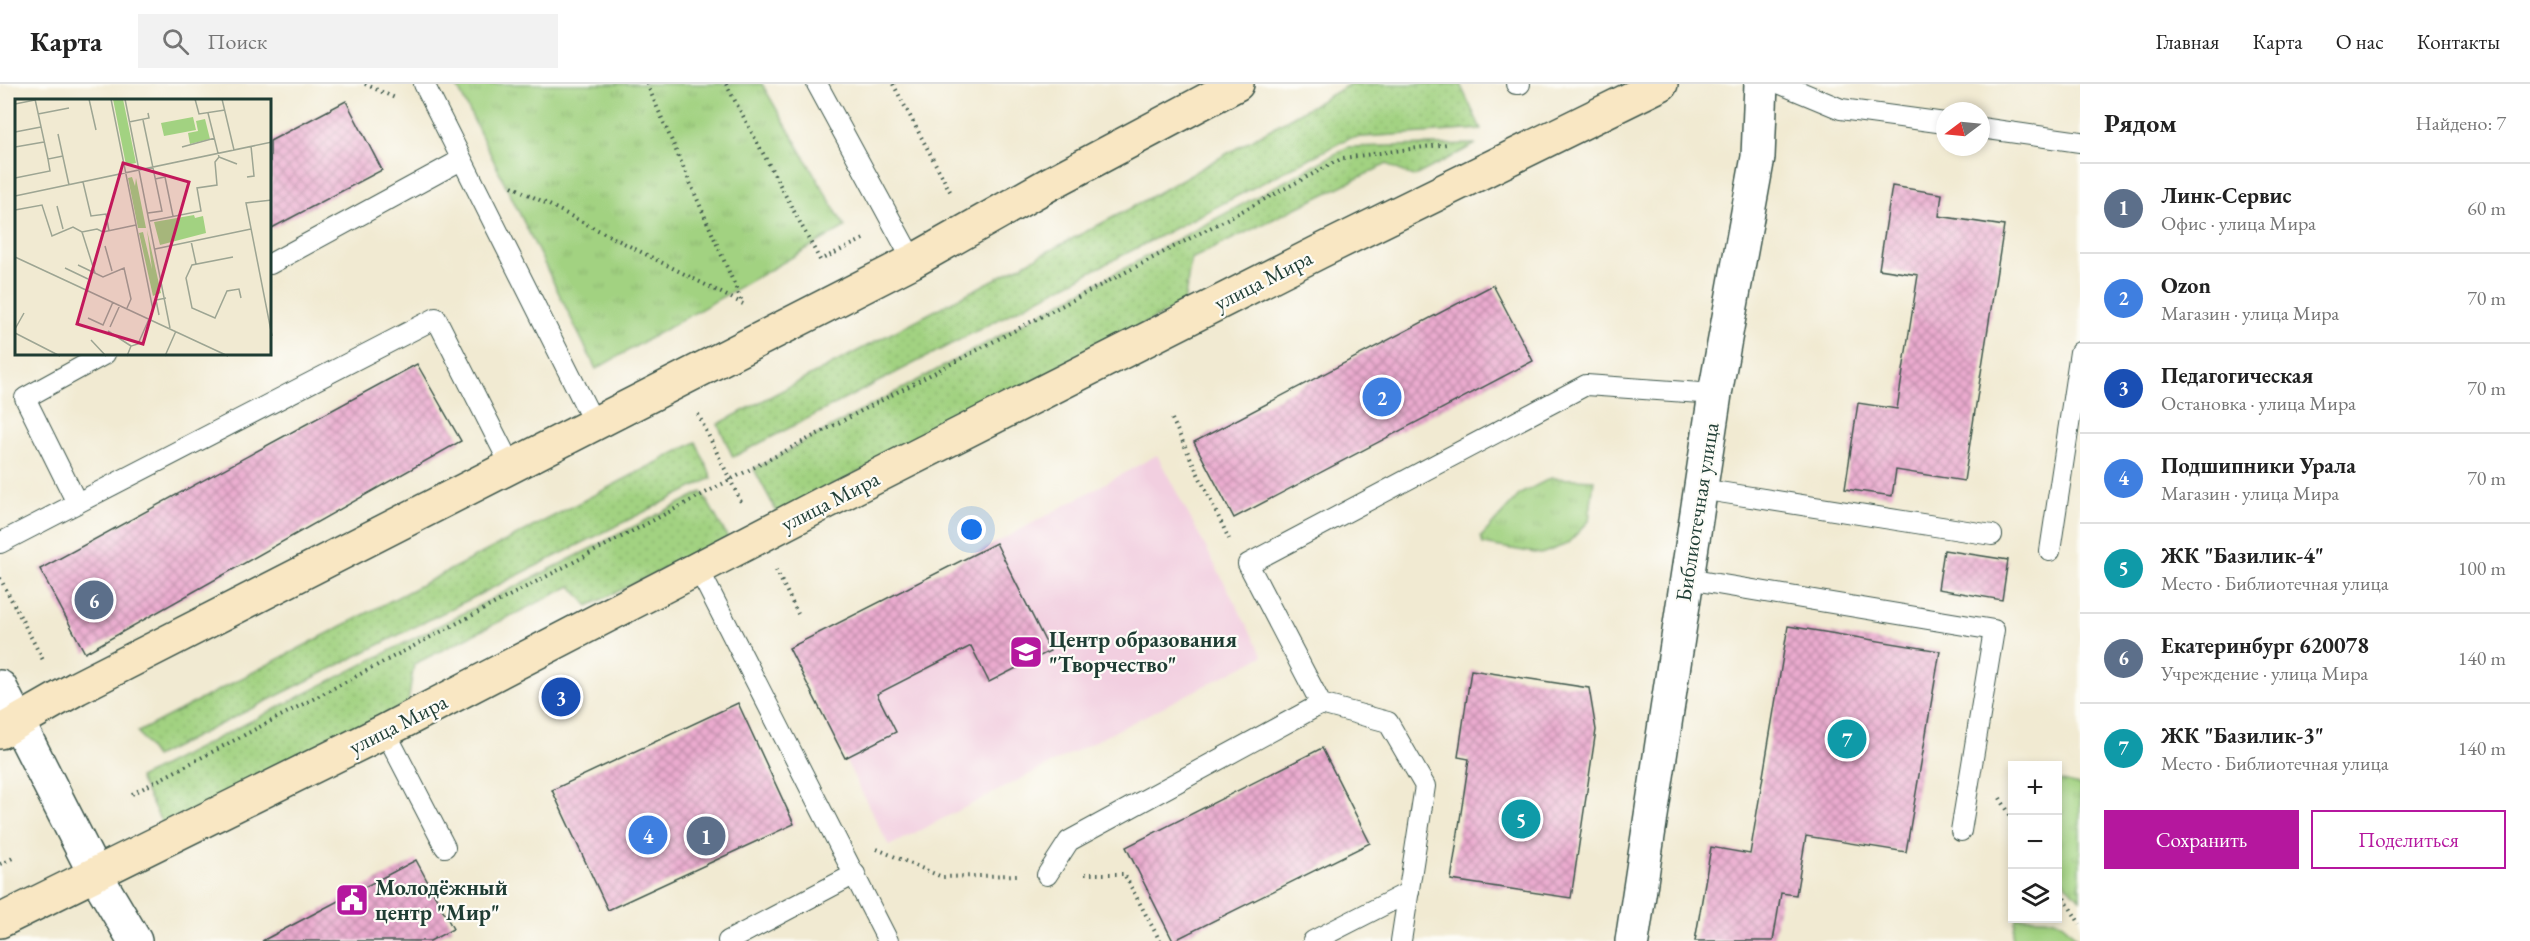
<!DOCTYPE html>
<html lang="ru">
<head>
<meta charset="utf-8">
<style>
  :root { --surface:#fff; --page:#f2f2f2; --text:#222; --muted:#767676; --line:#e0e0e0; --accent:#b5179e }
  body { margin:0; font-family:"EB Garamond",serif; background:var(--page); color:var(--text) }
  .controls { position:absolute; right:18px; bottom:18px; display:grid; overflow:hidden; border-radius:0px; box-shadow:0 3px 9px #0003 }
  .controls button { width:54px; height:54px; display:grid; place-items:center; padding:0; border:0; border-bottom:2px solid var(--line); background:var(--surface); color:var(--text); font:30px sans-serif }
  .compass { position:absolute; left:1936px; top:18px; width:54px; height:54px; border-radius:50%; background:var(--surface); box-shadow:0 3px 9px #0003; rotate:254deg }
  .you { position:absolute; left:972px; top:446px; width:21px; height:21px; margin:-15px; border:4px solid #fff; border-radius:50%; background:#1a73e8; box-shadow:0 0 0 9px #1a73e833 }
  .badge { display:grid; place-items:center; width:39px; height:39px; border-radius:50%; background:var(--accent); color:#fff; font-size:20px; font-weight:700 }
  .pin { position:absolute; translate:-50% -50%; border:3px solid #fff; box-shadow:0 2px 6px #0006 }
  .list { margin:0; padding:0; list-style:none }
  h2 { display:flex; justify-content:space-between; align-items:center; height:78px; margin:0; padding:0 24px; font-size:26px }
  h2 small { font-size:20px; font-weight:400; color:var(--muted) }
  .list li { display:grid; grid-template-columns:39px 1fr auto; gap:18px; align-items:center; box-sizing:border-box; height:90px; padding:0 24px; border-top:2px solid var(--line) }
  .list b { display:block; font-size:22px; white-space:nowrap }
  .list p { margin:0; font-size:20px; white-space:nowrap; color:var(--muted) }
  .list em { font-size:20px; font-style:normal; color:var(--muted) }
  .actions { display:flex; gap:12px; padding:18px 24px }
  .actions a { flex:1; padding:14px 0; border:2px solid var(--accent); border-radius:0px; text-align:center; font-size:21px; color:var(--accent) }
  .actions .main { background:var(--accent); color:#fff }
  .icon { flex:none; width:33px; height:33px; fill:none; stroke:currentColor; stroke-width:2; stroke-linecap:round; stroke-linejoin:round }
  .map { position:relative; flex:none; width:2080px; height:857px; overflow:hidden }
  header { display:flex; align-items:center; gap:36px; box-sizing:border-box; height:84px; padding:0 30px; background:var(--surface); border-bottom:2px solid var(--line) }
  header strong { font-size:28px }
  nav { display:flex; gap:33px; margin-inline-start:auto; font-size:21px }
  .search { width:420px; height:54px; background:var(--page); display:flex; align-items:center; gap:15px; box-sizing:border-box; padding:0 21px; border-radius:0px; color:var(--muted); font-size:22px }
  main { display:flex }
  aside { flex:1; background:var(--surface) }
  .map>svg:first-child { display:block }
  .built { fill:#f2cfe0 }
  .grass { fill:url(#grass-dots); stroke:#60885a; stroke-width:1.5 }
  .park { fill:url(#park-tufts); stroke:#60885a; stroke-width:1.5 }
  .pitch { fill:#a2d281; stroke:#60885a; stroke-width:1.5 }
  .building { fill:url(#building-cross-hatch) }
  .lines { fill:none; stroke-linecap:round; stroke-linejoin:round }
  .lane-casing { stroke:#3e574c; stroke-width:22 }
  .street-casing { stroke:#3e574c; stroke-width:36 }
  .secondary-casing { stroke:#3e574c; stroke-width:36 }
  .path { stroke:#3e574c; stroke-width:4; stroke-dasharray:1.5 4.5; stroke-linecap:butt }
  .lane { stroke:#fff; stroke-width:20 }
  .street { stroke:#fff; stroke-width:33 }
  .secondary { stroke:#f9e7c3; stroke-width:33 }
  .labels { text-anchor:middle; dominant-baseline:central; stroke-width:4.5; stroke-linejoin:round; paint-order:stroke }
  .street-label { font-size:22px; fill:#1f3d34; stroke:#fdfcf7 }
  .poi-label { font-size:22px; font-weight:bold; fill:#1f3d34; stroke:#fdfcf7; text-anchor:start }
  .inset-road { fill:none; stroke:#9da593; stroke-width:1.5 }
  .view { fill:#c2185b; fill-opacity:0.15; stroke:#c2185b; stroke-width:3 }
  .inset-edge { fill:none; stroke:#1f3d34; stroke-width:3 }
</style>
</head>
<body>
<header>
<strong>Карта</strong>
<div class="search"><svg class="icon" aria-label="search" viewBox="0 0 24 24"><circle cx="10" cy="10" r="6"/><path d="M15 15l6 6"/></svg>Поиск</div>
<nav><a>Главная</a><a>Карта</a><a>О нас</a><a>Контакты</a></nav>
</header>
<main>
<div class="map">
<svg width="2080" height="857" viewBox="0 0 2080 857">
  <defs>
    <pattern id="grass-dots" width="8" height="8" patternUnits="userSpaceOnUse" patternTransform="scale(1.5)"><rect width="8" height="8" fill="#a2d281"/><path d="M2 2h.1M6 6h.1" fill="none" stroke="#8bb570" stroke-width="1.8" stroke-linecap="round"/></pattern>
    <pattern id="park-tufts" width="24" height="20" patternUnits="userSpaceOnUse" patternTransform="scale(1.5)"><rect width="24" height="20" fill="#a2d281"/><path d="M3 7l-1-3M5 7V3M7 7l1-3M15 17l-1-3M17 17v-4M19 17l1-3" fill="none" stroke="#8bb570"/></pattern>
    <pattern id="building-cross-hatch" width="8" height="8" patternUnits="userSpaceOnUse" patternTransform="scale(1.5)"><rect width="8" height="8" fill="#ebabcf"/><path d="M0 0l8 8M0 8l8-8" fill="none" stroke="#be8ca9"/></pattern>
  </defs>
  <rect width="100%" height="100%" fill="#fdfcf7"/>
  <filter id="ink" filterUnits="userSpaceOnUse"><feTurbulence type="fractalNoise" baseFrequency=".0167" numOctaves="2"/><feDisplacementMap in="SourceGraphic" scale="12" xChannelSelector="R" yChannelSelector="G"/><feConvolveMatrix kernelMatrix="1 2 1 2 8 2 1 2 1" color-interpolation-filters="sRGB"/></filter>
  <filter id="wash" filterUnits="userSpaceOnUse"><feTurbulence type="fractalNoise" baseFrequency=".008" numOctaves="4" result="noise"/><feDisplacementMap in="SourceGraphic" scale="24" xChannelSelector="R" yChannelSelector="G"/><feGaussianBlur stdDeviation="1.35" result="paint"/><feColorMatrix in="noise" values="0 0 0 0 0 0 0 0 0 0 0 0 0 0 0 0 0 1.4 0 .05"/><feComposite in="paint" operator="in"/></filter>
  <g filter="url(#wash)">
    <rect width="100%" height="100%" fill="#f1ead2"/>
    <path class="built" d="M1157,371l106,201 -374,190 -100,-198 207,-105z"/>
    <path class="grass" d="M1350,0h110l21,45 -132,9 -616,319 -15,-33 413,-216z
      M1476,60l-63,33 -26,-13 -196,95 -7,44 -406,211 -24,-45 594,-322z
      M696,358l16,36 -557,279 -17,-25z
      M702,408l26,46 -140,68 -17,-20 -157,78 -6,39 -244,124 -25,-49z"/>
    <path class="park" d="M456,0h306l83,143 -249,142z
      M1551,394l43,2 -5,41 -22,23 -26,10 -58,-10 -2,-7 39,-43z
      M2058,696l22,5v114l-15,-16 -7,-12z"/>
    <path class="pitch" d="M2016,834c29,0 44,-5 62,23h-66z"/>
    <g id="blocks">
      <path class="building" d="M346,17l36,69 -112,59v-88z
        M1892,102l50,8 -3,22 65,10 -40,255 -68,-11 -4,26 -47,-7 13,-86 39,6 21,-134 -39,-6z
        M1493,201l40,76 -299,157 -40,-76z
        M417,280l44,77 -376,212 -45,-84z
        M996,459l54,108 -61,31 -18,-36 -94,48 19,38 -51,26 -56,-110z
        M1944,466l64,10 -6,40 -64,-11z
        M1788,542l152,25 -34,201 -100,-16 -10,59 -15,-2 -8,48h-78l16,-94 39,7z
        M1471,586l118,18 7,42 -25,168 -120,-18 18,-121 -11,-2z
        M738,619l56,121 -186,86 -56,-120z
        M1322,664l48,95 -197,98 -47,-94z
        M416,776l37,69 -23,12h-168z"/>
    </g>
  </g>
  <g filter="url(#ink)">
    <use href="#blocks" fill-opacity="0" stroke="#3e574c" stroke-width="1.5"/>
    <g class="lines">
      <defs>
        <path id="lane" d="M424,0l170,339
          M817,0l96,177
          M1516,0h4
          M1781,0l60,25 104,14
          M1981,44l99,14
          M270,180l191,-104
          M1700,405l292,46
          M77,419l-52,-105 80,-44
          M0,459l436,-225 75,148
          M2050,467l30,-199
          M698,484l190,373
          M1687,495l307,51 -33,201
          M385,647l60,116
          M1047,791l22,-34 252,-137
          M728,857l127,-67
          M1313,857l96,-49
          M1401,857l24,-155 -37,-64 -67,-18 -73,-140 338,-179 129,9"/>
        <path id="street" d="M0,603l94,185 41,69
          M1632,857l83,-547 43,-237 3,-73"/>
        <path id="secondary" d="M0,648l77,-44 836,-427 138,-78 186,-99
          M0,837l385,-190 441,-229 493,-250 342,-168"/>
      </defs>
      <use href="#lane" class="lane-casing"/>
      <use href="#street" class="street-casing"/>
      <use href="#secondary" class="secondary-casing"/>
      <path class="path" d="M365,0l30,14
        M647,0l96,220
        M726,0l94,176 44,-21
        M893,0l58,109
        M512,102l231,118
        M698,330l44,90
        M1172,335l57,120
        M776,486l22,44
        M0,494l44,84
        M132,710l1211,-636 104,-14
        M2000,714l12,20
        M877,765l65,28 75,-2
        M0,780l15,-7
        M1085,790h39l36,67
        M2058,804l22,36"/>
      <use href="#lane" class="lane"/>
      <use href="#street" class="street"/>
      <use href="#secondary" class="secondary"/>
    </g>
  </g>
  <defs>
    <symbol id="school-square" viewBox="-11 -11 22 22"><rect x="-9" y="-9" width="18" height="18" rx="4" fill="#b5179e" stroke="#fdfcf7"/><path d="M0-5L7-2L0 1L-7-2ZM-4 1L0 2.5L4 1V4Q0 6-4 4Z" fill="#fff"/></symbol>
    <symbol id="civic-square" viewBox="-11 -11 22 22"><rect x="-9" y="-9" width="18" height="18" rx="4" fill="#b5179e" stroke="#fdfcf7"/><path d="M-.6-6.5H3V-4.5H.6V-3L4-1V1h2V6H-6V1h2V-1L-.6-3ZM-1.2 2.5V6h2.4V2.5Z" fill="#fff"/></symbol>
  </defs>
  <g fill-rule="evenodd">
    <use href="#school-square" x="1007" y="549" width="38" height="38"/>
    <use href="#civic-square" x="333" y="797" width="38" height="38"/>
  </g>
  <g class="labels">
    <g class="street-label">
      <text transform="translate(1263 196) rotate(-27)">улица Мира</text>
      <text transform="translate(830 417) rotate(-27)">улица Мира</text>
      <text transform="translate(1697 428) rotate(-81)">Библиотечная улица</text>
      <text transform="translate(398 640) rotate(-27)">улица Мира</text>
    </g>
    <g class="poi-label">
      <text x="1049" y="555">Центр образования<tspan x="1049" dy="25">"Творчество"</tspan></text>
      <text x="375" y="803">Молодёжный<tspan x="375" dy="25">центр "Мир"</tspan></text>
    </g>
  </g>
  <g transform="translate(15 15)">
    <rect width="256" height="256" fill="#f1ead2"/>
    <path d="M117,78l3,9 1,-8 10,50h-8l-10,-50zM132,131l14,63 -8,3 -14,-63 4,-1 9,37z" fill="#a2d281"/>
    <path d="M98,0h10l13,64 -10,2zM178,18l3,13 -32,6 -3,-13zM190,20l5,20 -20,5 -2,-11 10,-2 -2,-10zM179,116l1,3 8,-2 3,17 -46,12 -6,-23z" fill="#a2d281"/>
    <path class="inset-road" d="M20,0l13,60M74,0l7,31M96,0l42,211 -15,34 -7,2 -4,10M110,0l45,229M180,0l4,15 26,-4M207,0l12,51M0,5l20,-4M23,15l31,-6M128,21l19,91 -14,2M114,23l20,-4 -1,-5M0,33l26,-5M43,35l11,51M0,48l29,-5M167,48l33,-9M204,58l18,7M232,78l7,-1 -3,-30M0,79l35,-7 -2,-12 15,-3M140,80l10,-2 8,39M68,83l8,34 15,-2 3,17M0,97l257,-54M257,101l-26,3 26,133M42,107l6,23M0,111l27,-5 10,31 21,-9 9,5 15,-3 6,3 33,-7M135,122l51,-10 -4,-23 20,-3 -2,-23 4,-5 -11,-44M67,133l13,41M176,142l5,23M90,147l7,25M140,150l96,-20M0,158l213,99M218,158l-41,8 -6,13 6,30 23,10 12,-27 12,-2 2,9M63,166l25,12 21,-9 7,31 -4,9M50,169l23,11M144,216l-3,-15 10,-2M73,219l15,7 10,-23M95,228l10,-22M0,230l9,-16M93,232l23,15M0,234l45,23M76,241l15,16M150,257l11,-25"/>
    <path class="view" d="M108,64l66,19 -46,162 -66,-20z"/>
    <rect width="256" height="256" class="inset-edge"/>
  </g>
</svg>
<div class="controls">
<button>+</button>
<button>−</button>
<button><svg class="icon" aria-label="layers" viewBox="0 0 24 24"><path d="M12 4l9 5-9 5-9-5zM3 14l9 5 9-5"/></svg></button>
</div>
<svg class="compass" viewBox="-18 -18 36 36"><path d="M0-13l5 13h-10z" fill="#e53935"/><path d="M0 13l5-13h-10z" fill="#767676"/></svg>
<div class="you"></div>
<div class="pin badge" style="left:706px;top:752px;background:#5c6f8a">1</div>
<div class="pin badge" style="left:1382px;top:313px;background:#3f7fe0">2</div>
<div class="pin badge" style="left:561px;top:613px;background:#1a4fb4">3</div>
<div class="pin badge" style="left:648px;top:751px;background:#3f7fe0">4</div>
<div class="pin badge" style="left:1521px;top:735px;background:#0f9aa8">5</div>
<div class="pin badge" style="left:94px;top:516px;background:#5c6f8a">6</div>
<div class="pin badge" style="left:1847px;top:655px;background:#0f9aa8">7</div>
</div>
<aside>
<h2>Рядом<small>Найдено: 7</small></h2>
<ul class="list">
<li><span class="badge" style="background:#5c6f8a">1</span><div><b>Линк-Сервис</b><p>Офис · улица Мира</p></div><em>60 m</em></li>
<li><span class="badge" style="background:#3f7fe0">2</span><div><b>Ozon</b><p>Магазин · улица Мира</p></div><em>70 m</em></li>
<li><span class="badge" style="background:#1a4fb4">3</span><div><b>Педагогическая</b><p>Остановка · улица Мира</p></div><em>70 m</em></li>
<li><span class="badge" style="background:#3f7fe0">4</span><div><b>Подшипники Урала</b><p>Магазин · улица Мира</p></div><em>70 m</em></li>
<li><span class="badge" style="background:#0f9aa8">5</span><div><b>ЖК &quot;Базилик-4&quot;</b><p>Место · Библиотечная улица</p></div><em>100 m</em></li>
<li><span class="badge" style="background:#5c6f8a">6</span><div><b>Екатеринбург 620078</b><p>Учреждение · улица Мира</p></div><em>140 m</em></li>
<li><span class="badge" style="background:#0f9aa8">7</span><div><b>ЖК &quot;Базилик-3&quot;</b><p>Место · Библиотечная улица</p></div><em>140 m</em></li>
</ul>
<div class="actions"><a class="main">Сохранить</a><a>Поделиться</a></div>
</aside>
</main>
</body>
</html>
